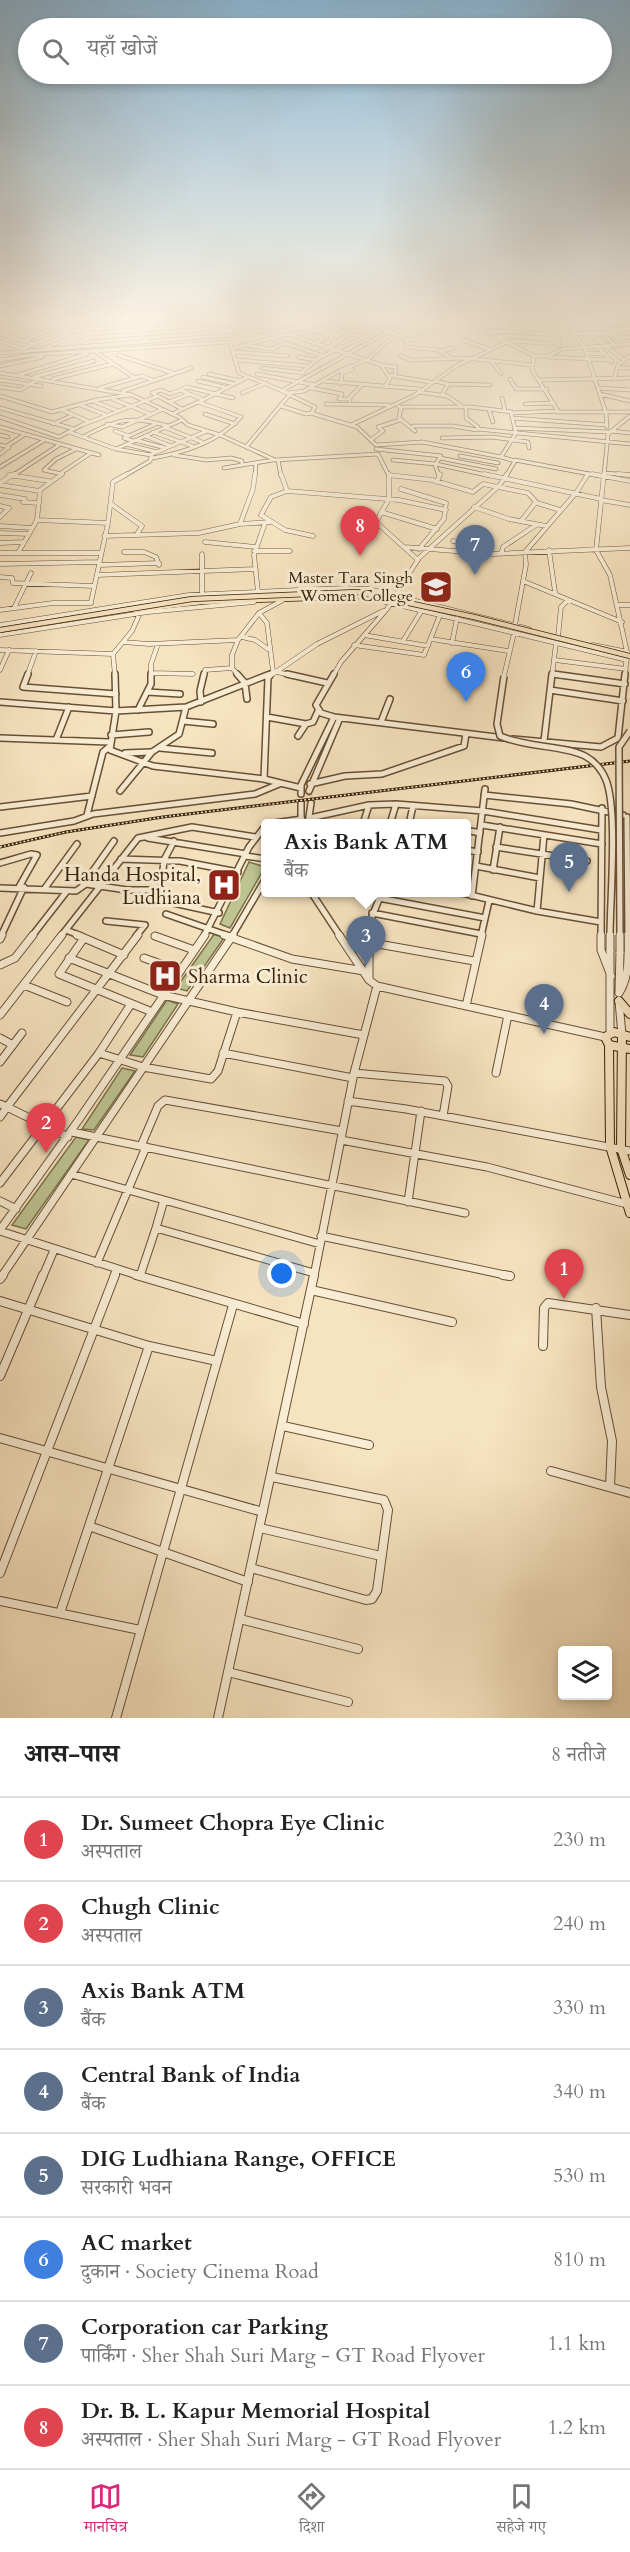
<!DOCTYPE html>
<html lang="hi">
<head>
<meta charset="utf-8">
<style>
  :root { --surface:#fff; --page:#f2f2f2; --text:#222; --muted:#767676; --line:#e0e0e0; --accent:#db2777 }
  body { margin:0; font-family:Cardo,"Noto Serif Devanagari",serif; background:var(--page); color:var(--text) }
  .controls { position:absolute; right:18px; bottom:18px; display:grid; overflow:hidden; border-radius:6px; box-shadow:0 3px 9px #0003 }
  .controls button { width:54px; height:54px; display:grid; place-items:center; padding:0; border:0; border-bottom:2px solid var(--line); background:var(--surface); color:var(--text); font:30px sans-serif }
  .you { position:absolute; left:282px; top:1274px; width:21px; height:21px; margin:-15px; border:4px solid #fff; border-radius:50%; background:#1a73e8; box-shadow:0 0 0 9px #1a73e833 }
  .badge { display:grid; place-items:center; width:39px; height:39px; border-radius:50%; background:var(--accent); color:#fff; font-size:20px; font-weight:700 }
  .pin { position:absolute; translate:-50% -50px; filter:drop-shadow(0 2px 3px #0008) }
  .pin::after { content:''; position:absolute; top:32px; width:21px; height:18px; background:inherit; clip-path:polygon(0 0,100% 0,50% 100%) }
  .popup { position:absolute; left:261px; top:819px; width:210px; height:78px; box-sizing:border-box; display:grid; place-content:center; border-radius:6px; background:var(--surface); filter:drop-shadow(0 2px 4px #0005); font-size:20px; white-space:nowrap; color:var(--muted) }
  .popup b { font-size:22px; color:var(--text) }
  .popup::after { content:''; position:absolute; left:50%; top:100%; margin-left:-12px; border:12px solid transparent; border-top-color:var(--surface) }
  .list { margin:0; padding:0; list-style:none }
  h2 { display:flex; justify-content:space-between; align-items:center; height:78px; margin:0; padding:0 24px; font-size:26px }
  h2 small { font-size:20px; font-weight:400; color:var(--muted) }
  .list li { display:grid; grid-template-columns:39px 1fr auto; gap:18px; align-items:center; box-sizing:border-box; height:84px; padding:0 24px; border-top:2px solid var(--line) }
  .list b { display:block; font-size:22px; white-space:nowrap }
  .list p { margin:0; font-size:20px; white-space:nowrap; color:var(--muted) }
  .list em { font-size:20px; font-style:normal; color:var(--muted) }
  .icon { flex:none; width:33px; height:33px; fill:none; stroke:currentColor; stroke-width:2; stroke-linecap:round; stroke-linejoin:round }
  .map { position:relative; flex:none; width:630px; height:1718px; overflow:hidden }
  .search { position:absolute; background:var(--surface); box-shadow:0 3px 9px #0003; left:18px; right:18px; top:18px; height:66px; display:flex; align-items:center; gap:15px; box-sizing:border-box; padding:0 21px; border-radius:33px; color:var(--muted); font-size:22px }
  .sheet { height:750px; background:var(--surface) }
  nav { display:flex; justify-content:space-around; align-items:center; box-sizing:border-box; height:84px; border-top:2px solid var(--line); background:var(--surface); font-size:16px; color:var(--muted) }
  nav a { display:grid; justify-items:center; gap:3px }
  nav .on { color:var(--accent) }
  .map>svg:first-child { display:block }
  .green { fill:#bdc391; stroke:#7a714c; stroke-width:1.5 }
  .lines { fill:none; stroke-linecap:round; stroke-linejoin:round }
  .minor-tunnel { stroke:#d0bc9a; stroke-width:5; stroke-dasharray:5 2; stroke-linecap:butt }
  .minor-far4-casing { stroke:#685034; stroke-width:4.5 }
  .minor-far3-casing { stroke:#685034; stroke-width:5 }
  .minor-far2-casing { stroke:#685034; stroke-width:8 }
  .minor-far1-casing { stroke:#685034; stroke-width:9 }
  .minor-casing { stroke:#685034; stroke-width:10 }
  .major-far1-casing { stroke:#381f06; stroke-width:6 }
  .major-casing { stroke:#381f06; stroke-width:10 }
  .minor-far4 { stroke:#f9edd5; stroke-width:3 }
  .minor-far3 { stroke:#f9edd5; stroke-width:4 }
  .minor-far2 { stroke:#f9edd5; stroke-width:5 }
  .minor-far1 { stroke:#f9edd5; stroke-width:7 }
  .minor { stroke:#f9edd5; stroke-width:8 }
  .major-far1 { stroke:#f6e3bf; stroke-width:4.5 }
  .major { stroke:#f6e3bf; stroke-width:8 }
  .rail-casing { stroke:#381f06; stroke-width:3 }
  .rail { stroke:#f9edd5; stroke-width:1.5; stroke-dasharray:2; stroke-linecap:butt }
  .minor-bridge-far1-casing { stroke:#685034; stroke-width:8; stroke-linecap:butt }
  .minor-bridge-casing { stroke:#685034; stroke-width:9; stroke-linecap:butt }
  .major-bridge-casing { stroke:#381f06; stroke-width:6; stroke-linecap:butt }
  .minor-bridge-far1 { stroke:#f9edd5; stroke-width:5 }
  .minor-bridge { stroke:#f9edd5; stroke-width:7 }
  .major-bridge { stroke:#f6e3bf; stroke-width:4.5 }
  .labels { text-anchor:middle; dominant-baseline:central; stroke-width:6; stroke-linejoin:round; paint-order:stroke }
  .far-poi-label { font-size:16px; fill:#381f06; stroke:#f9edd5; text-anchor:end }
  .poi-label { font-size:20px; fill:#381f06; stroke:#f9edd5; text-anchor:end }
</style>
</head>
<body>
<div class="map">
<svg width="630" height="1718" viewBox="0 0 630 1718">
  <rect width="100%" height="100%" fill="#f6e3bf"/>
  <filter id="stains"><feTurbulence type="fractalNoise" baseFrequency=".00333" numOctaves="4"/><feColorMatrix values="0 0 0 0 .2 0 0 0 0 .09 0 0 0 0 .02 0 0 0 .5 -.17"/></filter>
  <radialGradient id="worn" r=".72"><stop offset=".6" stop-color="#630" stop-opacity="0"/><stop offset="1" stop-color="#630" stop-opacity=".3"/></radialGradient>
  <path class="green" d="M249,862l16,5 -35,61 -10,-4z
    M215,933l9,5 -37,53 -11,-3z
    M167,1000l11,4 -35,53 -13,-2z
    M122,1068l13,3 -41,59 -12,-1z
    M76,1137l13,3 -63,89 -14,-4z"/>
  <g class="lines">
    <path class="minor-tunnel" d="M309,791l2,12"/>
    <defs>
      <path id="minor-far4" d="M14,321l20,7
        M32,321l10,4
        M65,321l1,10
        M138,321l8,21
        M226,321l52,15
        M353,321l12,7 -4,1 12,3
        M366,321l41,19 -1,7 31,3 15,8
        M466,321l68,35 -2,14 26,41 -47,2 5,20 -15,24 14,4 -9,15
        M490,321l133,3 -1,-3
        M81,322h20l1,8
        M556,322l3,24
        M341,324l12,7 8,-2
        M0,326l24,6
        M246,326l19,-5
        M484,326l24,1v-5
        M329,327l33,10
        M571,329h59
        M264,330l44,-9
        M318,330l36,-9
        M488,331l27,1 -1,-10
        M308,332l16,7 -11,5
        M515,332l32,2
        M572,333l15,16
        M611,333l15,11
        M0,334l35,10
        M572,334l47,-2
        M603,334l13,12
        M293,335l24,-5 15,6v5l4,1
        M592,335l32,25
        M501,336l30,1
        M270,338l53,18
        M406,338l8,2 24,-12
        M618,338l12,-1
        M463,340l26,9
        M24,341l32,-14
        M81,341l7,-3 122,-9 18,-7
        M512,341l46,3
        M0,342l52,-21
        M2,342l20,7
        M250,346l23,3 11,-6
        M24,348l42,-17 106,-8
        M45,348l29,-12 2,-6
        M234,348l54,-14 93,31 9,13 -5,9
        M599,348l13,14
        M326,349l23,-15
        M585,349l21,64 1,14
        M94,351l41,27
        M441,351l12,-3
        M235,352l52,4
        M0,353l231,-18 17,-8
        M587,353l19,1
        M118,355l55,18
        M400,356l12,4 53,-2 67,7
        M534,356h14l14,-7 68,-5
        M298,357l18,3
        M550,357l61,3
        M0,360l32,-5 198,-13 9,31 51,21 -44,53
        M237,360l72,6
        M492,362l9,12
        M381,365l15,2 -1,9
        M0,366l42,-9
        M262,368l42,5
        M617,368h13
        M302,372l17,-14 78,-37
        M0,373l132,22 47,22 9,8 32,10 55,25 103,-6 11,22
        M209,374l32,7
        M257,374l58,11
        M18,375l69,-21
        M387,375l43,7
        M34,377l60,-16
        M203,377l32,7
        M53,379l59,-15
        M510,379l6,10h31
        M614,379l4,-14 12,-9
        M0,380l41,6
        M540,380l90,-2
        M198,381l30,7
        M323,381l96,8
        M435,381l13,3 -6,11
        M341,384l1,-11 11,-4
        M448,384l42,1
        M0,387l21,3 18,-12
        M100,388l42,-12 13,5
        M311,388l31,6 -3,5h10
        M598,388l32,2
        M180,390l24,10
        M283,390l124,-69
        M123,391l68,-23
        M418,392l29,4 16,11
        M242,393l24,-10
        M289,393l15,-2 37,-21 26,-10 21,-19 43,-15 35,-5
        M600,394l30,7
        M290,395l25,12 -3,5 2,2 43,13 19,18
        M0,396l52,16 44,-12 34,-5
        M502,398l3,13
        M113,399l37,15
        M93,401l25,10
        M350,401v-4l11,-11
        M169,402l20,-8
        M199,402l49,-25
        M326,404l63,1
        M525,404l29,-1
        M80,405l26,10
        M281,406l25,8 7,-1
        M398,406l3,2 -2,10 16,13
        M401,407h70l41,5
        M0,408l74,21
        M182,409l-30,-16 9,-3 9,4 17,-7 46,11
        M62,410l28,12
        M489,410l4,12
        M557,412h73
        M205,414l30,10
        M0,417l59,20 23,-12 76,-29
        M512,418l95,7
        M53,424l20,-9
        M107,424l15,3 39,-17
        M351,425l64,-30 43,-30 49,-23
        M413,426h40l24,4 1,-3 -12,-9v-11
        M0,427l99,28
        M164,427l38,15
        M514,428l95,4
        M478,429l152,15
        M115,431l14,5
        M611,431l19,2
        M69,432l47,17 35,6
        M153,432l39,14
        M0,435l8,2
        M145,436l26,10
        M83,437c33,-18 48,-22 85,-11
        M442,438l50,-1 36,5 1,6
        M372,439l11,-8 -5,-4 22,-7
        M135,440l31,8
        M133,441l-9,-3 34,-15
        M126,444l31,8
        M0,445l9,2 -9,7
        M376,445l46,-3 79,15
        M7,446l17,-11
        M116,449l66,-29
        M376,449l65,7 -6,9 4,11
        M174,455l32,5 25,-2 11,3v4
        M460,456l38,7
        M153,458c33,-6 65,-16 88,-41l-43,-15 -26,12
        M440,458l56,11
        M278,460l3,16
        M393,460l43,4 55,12
        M515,460l85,16
        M0,467l43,-26
        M224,468l49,-8
        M61,473l30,-20
        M605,473l25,2
        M9,475l4,1
        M389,475l5,1
        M12,476l47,-31
        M60,476l2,-2 -18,-4 12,-11 20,-10
        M124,476l26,-15 2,-7 55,-23
        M255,476l1,-13
        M604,476l4,-42 22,-18"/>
      <path id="minor-far3" d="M281,474l6,17 112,9 47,10
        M389,474v25l-13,23 42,38
        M484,474l117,25
        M592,474l38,7
        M604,474l-8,76 14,25 17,77 -2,24
        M618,474l12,1
        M9,475l40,6
        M389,475l43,5 41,12 10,-8 45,9 9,10 23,7
        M437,482l3,-8
        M0,483l14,-9
        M0,485l40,6 -3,29 -19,33
        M401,489l45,14 -2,16 -25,30
        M40,490l22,-16
        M287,491l-16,6 -10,18 24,15 28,6
        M0,495l25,4 -2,3 16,1
        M601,500l29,5
        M111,504l31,22 -5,8
        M0,506l9,2 -9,9
        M474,507l35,12 37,7
        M381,512l56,17
        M37,520l71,3
        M521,521l15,-19
        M240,524l13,-35 2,-15
        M0,526l32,2
        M0,533l29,1
        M104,536l95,-3 41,-9 30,-2
        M453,541l22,4 5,9
        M205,542l51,5
        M0,543l24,-1
        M404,547l88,7 138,-6
        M549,550l6,42
        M254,551h36
        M124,552h20l12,5 3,8
        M0,553h101
        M202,554v41
        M501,554l2,-7 33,-22
        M0,564l99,-2
        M99,565l60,-2
        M97,575l159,-6
        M0,577l12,1 1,5 81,3
        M523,581l99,41
        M258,592l-4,-37 11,-32
        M365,597l262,63
        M283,600l-24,13 8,10 6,48 21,5
        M91,602l17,-79 5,-41 14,-8
        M618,605h12
        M14,608l17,-35
        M0,610l53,-7h38
        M0,625l189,-30 157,-7 22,1 161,40
        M515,625l11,-60 -1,-13 51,-59 12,-19
        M0,635l148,-23 106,-10
        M364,635l64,11
        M242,637l13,3 13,9
        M558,637l3,-30 7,-7
        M431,639l77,12
        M238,640l-6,15v13l7,8
        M403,641l19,-31
        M123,642l26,2 89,-4 21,-27
        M452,643l5,-25
        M354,645l70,10 16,-40
        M593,645l35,7
        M0,650l113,4 2,22
        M113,654l19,-23 8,-18
        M555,660l71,9
        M0,670l9,-20
        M152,673l41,1
        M552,674l12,2
        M27,676l9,-25
        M151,676v-12l7,-20
        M204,676l1,-6 27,-2
        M266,676l4,-2
        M270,676l47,-32 66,-33
        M333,676l8,-14 46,-53 32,-51 80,-72 8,-12
        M504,676l10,-43
        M552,676l4,-33"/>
      <path id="minor-far2" d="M28,674l-5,13 93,7
        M115,674l1,37 -6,39 43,16 111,13
        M237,674l8,9 2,16
        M271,674l-3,4 -4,101 37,9
        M287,674l40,9
        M334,674l-18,31 5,8 13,4 170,21
        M553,674l72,10
        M550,690l73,11
        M147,692l33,2
        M0,702l116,9 70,-4 84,-33
        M201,702l-1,-11 4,-17
        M138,710l13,-26v-10
        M267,717l39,7
        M183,721l30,3
        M381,722l9,-23
        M111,735l38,-3
        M298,736l8,-12 7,-2 5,-11
        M0,738l109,4
        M513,739l88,8 17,-9 7,-64
        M56,740l13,-33
        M544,741l8,-67
        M160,748l52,5
        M125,753l26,-1
        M310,784l35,-8 37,-2 82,-28 2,-12
        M120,791l32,-39 27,-18 7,-27
        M309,791l31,-73
        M301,794v-9l33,-68
        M484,795l87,9 52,11
        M301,803v21
        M0,807l92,-11
        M87,815l16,-63 6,-5
        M627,817l1,119
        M310,818l59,-13 27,-1 87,7 118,19
        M268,824l34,-5
        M308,824l3,-21
        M363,824l6,-19
        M390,824l6,-20
        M409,824l4,-18
        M482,825l120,19
        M466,830l14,3
        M0,833l74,-12 19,-7 162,-20 24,-10
        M148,838l98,16
        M174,841l-10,19 -4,40 59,13
        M496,847l91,14
        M466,850l12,2
        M245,856l21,3
        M121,859l59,2 58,11
        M0,863l31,-9 6,1 -18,32
        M476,866l64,12
        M493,870l7,-43
        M83,885l31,-44
        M0,888l76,3 10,-7 41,6h34
        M45,888l32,-44
        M311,892l29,44
        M458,892l79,19 64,11
        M472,896l13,-107
        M379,898l106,20
        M537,911l7,-76
        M372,913l109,21
        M166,914l63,22
        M106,921l39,4 -9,11
        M66,930l15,6
        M1,936l23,-49
        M32,936l35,-45
        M61,936l77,-98 54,-11 63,10
        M204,936l45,-89 17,-22
        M232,936l34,-58
        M369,936v-12l13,-32
        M481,936l8,-35
        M601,936l1,-128"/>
      <path id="minor-far1" d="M77,935l47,20
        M224,935l68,24 72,12
        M339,935l30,45 8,6 228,51
        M369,935v43
        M601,935v15l10,26
        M155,936l39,14
        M84,938l-25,36 93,38
        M0,939l2,-4
        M367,942l107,19
        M610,950v82
        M144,958l36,13
        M0,965l15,-7 18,-23
        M24,985l43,17
        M619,992l1,-40
        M619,993c11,-17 9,-38 9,-58
        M619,1001l3,34
        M466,1006l16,-71
        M237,1012l127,23
        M0,1015l62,-80
        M0,1038l13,7
        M99,1053l32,-49
        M223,1053l130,25
        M0,1062l22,-29
        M354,1073l91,8 3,5 -5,30
        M496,1073l12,-58
        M348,1101l58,8 224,42
        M0,1104l7,3 131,-172
        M0,1117l7,-10 61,30
        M72,1132l393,81
        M341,1140l146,27 140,37
        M141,1146l17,-40 7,-6 177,31
        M71,1174l93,26 -8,28 158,45
        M0,1183l99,-130 44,14 68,12 7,-8 19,-59 -74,-17 -94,-37
        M164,1200l156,44
        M0,1201l16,8
        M408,1202l13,-91
        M0,1230l80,-112 125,-183
        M0,1231l140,45
        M321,1236l189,40
        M97,1263l49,-116
        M2,1276l231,-341
        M43,1276l11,-26
        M114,1276l3,-7
        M140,1276l16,-48
        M314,1276l40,-203 23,-87"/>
      <path id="minor" d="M136,1275l168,49
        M503,1275l7,1
        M0,1279l3,-4
        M311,1290l141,32
        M0,1301l149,45 68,15
        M596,1308l5,79 11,54 -2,46
        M543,1346l1,-38 4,-5 82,12
        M0,1376l43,-101
        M283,1426l86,19
        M0,1438l263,74
        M551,1471l79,22
        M89,1526l159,56
        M260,1528l121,28
        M251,1568l115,32 6,-1 5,-8 11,-81 -4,-10 -112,-23
        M0,1573l115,-298
        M0,1601l140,29
        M60,1613l89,-267
        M240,1619l118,30
        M228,1672l120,30
        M116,1718l117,-413
        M218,1718l96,-443"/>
      <path id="major-far1" d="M134,610l67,-8 168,-6"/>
      <path id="major" d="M619,1001l11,13
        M622,1035l-1,113 9,27
        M630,1037l-16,-5 -9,5 4,8 1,101 20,67
        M609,1045l21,4"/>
    </defs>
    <use href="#minor-far4" class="minor-far4-casing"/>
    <use href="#minor-far3" class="minor-far3-casing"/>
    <use href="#minor-far2" class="minor-far2-casing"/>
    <use href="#minor-far1" class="minor-far1-casing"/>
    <use href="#minor" class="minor-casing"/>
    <use href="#major-far1" class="major-far1-casing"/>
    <use href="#major" class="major-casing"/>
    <use href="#minor-far4" class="minor-far4"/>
    <use href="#minor-far3" class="minor-far3"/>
    <use href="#minor-far2" class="minor-far2"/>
    <use href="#minor-far1" class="minor-far1"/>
    <use href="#minor" class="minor"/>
    <use href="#major-far1" class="major-far1"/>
    <use href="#major" class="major"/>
    <defs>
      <path id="rail" d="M0,847l66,-15 97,-15 467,-56"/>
    </defs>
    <use href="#rail" class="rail-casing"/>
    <use href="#rail" class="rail"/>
    <defs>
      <path id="minor-bridge-far1" d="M504,676l-7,48 3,12c28,12 63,9 85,20 9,5 17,14 21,24 12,30 4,120 4,156
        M620,936l-1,-189 11,-16"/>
      <path id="minor-bridge" d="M620,935v17
        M610,950v-15"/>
      <path id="major-bridge" d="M0,630l192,-31 165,-7 117,25 156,39"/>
    </defs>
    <use href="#minor-bridge-far1" class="minor-bridge-far1-casing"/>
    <use href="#minor-bridge" class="minor-bridge-casing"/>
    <use href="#major-bridge" class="major-bridge-casing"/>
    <use href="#minor-bridge-far1" class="minor-bridge-far1"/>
    <use href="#minor-bridge" class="minor-bridge"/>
    <use href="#major-bridge" class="major-bridge"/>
  </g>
  <linearGradient id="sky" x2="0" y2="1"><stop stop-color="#8bb7d6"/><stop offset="0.57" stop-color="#fbf2e2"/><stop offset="1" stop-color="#fbf2e2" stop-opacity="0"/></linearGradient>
  <rect width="630" height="562" fill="url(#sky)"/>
  <defs>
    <symbol id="university-square" viewBox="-11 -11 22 22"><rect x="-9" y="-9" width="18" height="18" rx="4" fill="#8f2418" stroke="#f9edd5"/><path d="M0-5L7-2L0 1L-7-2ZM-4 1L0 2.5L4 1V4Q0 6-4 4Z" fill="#fff"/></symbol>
    <symbol id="hospital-square" viewBox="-11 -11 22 22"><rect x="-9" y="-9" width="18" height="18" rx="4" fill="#8f2418" stroke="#f9edd5"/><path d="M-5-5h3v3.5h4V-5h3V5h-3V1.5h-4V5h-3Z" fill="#fff"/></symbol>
  </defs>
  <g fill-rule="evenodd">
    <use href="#university-square" x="417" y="568" width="38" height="38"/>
    <use href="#hospital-square" x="205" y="866" width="38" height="38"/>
    <use href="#hospital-square" x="146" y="957" width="38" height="38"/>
  </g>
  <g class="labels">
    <g class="far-poi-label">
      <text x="413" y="578">Master Tara Singh<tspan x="413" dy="18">Women College</tspan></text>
    </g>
    <g class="poi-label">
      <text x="201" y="874">Handa Hospital,<tspan x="201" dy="23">Ludhiana</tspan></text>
      <text x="188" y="976" text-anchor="start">Sharma Clinic</text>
    </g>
  </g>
  <rect width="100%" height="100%" filter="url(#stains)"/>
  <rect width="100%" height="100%" fill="url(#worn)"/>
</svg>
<div class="controls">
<button><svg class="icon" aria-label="layers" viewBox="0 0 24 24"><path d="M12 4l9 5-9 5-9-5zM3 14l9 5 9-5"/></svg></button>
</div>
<div class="you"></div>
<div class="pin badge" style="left:564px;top:1299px;background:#e0444e">1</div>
<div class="pin badge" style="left:46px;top:1153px;background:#e0444e">2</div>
<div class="pin badge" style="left:366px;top:966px;background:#5c6f8a">3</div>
<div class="popup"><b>Axis Bank ATM</b>बैंक</div>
<div class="pin badge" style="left:544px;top:1034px;background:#5c6f8a">4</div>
<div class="pin badge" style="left:569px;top:892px;background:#5c6f8a">5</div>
<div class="pin badge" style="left:466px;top:702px;background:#3f7fe0">6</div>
<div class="pin badge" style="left:475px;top:575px;background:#5c6f8a">7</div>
<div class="pin badge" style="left:360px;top:556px;background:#e0444e">8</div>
<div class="search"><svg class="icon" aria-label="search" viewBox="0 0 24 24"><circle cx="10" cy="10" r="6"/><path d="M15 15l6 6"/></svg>यहाँ खोजें</div>
</div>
<section class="sheet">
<h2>आस-पास<small>8 नतीजे</small></h2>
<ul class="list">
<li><span class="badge" style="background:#e0444e">1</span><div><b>Dr. Sumeet Chopra Eye Clinic</b><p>अस्पताल</p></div><em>230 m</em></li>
<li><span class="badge" style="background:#e0444e">2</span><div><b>Chugh Clinic</b><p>अस्पताल</p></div><em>240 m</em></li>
<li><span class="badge" style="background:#5c6f8a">3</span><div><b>Axis Bank ATM</b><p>बैंक</p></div><em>330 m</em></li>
<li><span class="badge" style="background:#5c6f8a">4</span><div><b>Central Bank of India</b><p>बैंक</p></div><em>340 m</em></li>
<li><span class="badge" style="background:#5c6f8a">5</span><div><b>DIG Ludhiana Range, OFFICE</b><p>सरकारी भवन</p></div><em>530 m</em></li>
<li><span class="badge" style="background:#3f7fe0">6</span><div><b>AC market</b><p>दुकान · Society Cinema Road</p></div><em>810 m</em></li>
<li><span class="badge" style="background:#5c6f8a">7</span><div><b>Corporation car Parking</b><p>पार्किंग · Sher Shah Suri Marg - GT Road Flyover</p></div><em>1.1 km</em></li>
<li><span class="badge" style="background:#e0444e">8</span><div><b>Dr. B. L. Kapur Memorial Hospital</b><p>अस्पताल · Sher Shah Suri Marg - GT Road Flyover</p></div><em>1.2 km</em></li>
</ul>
</section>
<nav>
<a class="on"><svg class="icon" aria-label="map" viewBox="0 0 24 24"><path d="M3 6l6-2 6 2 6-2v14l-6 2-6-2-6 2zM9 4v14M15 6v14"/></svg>मानचित्र</a>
<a><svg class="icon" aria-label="directions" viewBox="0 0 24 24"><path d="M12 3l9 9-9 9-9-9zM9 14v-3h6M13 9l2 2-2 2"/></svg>दिशा</a>
<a><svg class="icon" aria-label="saved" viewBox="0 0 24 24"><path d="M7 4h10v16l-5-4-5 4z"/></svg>सहेजे गए</a>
</nav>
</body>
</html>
